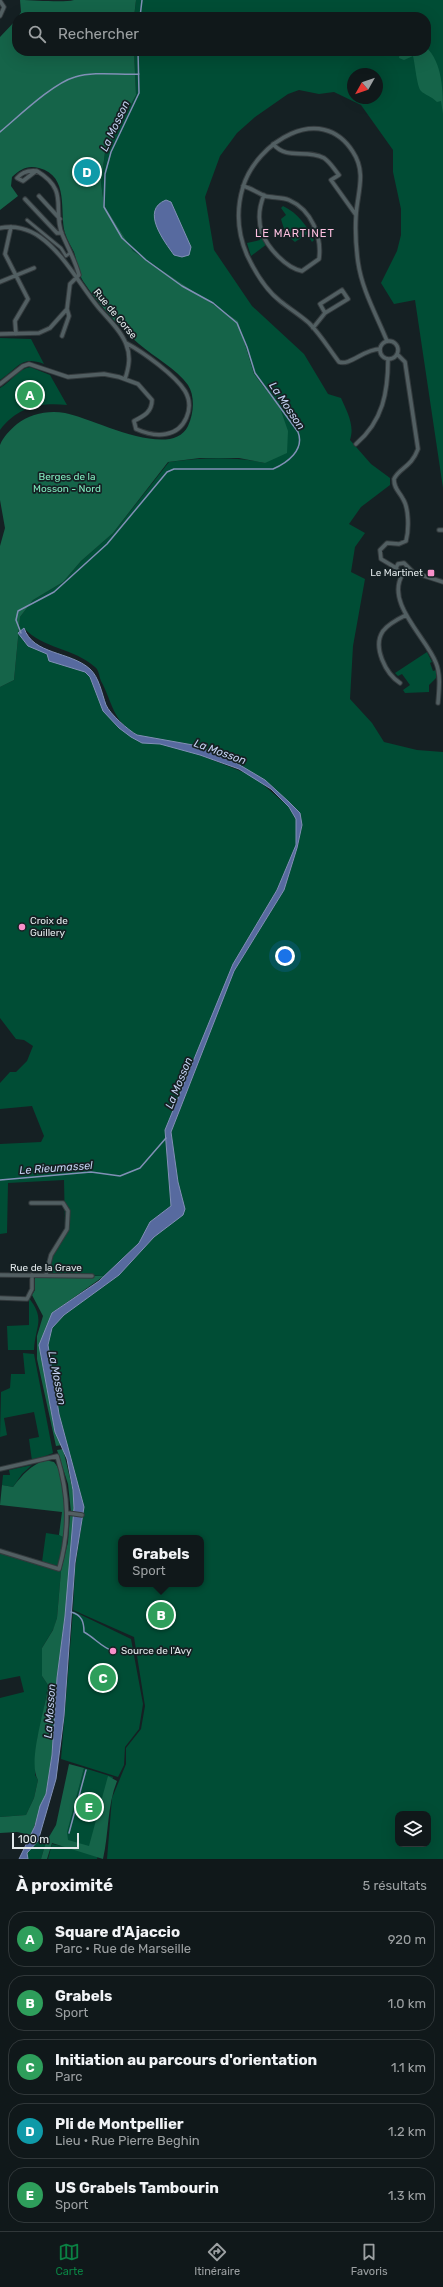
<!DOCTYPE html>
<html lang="fr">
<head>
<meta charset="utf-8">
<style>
  :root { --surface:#10181a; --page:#192123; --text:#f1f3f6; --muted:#9ca0a2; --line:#303739; --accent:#0b8043 }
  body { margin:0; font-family:Rubik,sans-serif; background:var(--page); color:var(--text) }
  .controls { position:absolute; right:12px; bottom:12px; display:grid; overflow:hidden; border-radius:8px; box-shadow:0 4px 16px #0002 }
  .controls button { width:36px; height:36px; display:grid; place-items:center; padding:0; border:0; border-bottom:1px solid var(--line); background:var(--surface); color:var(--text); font:20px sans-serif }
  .compass { position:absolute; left:347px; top:68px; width:36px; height:36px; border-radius:50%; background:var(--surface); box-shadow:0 4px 16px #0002; rotate:230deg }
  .scale { position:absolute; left:12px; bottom:10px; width:67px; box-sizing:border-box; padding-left:4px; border:2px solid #e1e8ea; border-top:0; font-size:11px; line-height:14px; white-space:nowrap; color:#e1e8ea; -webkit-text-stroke:3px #152023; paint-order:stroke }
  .you { position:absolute; left:285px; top:956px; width:14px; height:14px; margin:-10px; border:3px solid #fff; border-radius:50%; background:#1a73e8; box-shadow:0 0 0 6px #1a73e833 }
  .badge { display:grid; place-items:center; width:26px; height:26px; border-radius:50%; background:var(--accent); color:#fff; font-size:13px; font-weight:700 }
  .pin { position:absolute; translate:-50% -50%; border:2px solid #fff; box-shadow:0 1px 4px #0006 }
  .popup { position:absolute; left:118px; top:1535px; width:86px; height:52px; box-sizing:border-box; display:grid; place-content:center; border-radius:8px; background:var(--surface); filter:drop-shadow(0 1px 3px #0005); font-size:13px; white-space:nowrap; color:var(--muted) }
  .popup b { font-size:15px; color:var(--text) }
  .popup::after { content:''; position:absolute; left:50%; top:100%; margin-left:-8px; border:8px solid transparent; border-top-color:var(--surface) }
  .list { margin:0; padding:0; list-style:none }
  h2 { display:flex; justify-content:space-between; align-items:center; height:52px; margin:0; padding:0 16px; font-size:17px }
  h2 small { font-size:13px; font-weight:400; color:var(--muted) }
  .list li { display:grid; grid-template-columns:26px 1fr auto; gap:12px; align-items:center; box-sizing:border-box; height:56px; margin:0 8px 8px; padding:0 8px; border:1px solid var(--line); border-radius:16px }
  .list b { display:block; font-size:15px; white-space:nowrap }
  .list p { margin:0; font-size:13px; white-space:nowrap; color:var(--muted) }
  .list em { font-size:13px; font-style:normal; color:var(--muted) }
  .icon { flex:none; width:22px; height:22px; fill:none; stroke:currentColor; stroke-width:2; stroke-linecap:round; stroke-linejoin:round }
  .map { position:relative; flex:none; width:443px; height:1859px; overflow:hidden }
  .search { position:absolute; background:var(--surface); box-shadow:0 4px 16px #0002; left:12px; right:12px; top:12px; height:44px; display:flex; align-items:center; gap:10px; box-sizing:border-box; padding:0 14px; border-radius:16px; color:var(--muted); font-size:15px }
  .sheet { height:372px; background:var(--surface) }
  nav { display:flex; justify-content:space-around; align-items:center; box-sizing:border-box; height:56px; border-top:1px solid var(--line); background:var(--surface); font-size:11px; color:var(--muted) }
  nav a { display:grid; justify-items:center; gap:2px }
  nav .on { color:var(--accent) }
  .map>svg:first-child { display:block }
  .green { fill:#004d35; fill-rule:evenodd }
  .forest { fill:#156449 }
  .water { fill:#576a9f; stroke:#8090b6 }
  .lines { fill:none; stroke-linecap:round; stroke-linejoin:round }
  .stream { stroke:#8090b6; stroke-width:1.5 }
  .pedestrian-casing { stroke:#333a3d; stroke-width:4.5 }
  .minor-casing { stroke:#333a3d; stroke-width:5.5 }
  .pedestrian { stroke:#525f62; stroke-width:2.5 }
  .minor { stroke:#525f62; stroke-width:3.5 }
  .poi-dot { fill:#f890ca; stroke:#152023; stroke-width:1.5 }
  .labels { text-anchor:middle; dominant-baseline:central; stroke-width:3.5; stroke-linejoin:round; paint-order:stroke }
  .street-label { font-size:10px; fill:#e1e8ea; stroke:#152023 }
  .park-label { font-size:10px; fill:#80e9bd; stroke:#152023 }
  .poi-label { font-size:10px; fill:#e1e8ea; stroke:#152023; text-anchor:start }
  .water-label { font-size:11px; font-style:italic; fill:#c3d0f0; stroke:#152023 }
  .neighbourhood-label { font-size:11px; letter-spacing:1px; fill:#fdc0e0; stroke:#152023 }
</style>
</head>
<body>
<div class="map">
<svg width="443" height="1859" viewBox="0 0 443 1859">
  <rect width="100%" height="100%" fill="#152023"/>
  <path class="green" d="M136,0h307v488l-28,-188 -21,4 -13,-21 16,-32 4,-16v-26l-8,-37v-22l-32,-45 -27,-13 -15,2 -20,-4 -11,4 -33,23 -18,16 -17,23 -15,41 9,53 38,56 52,48 24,40 13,4c6,14 14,27 9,42l21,24 19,14v7l-29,22 -12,17 16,9 -10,14 -4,25 14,7 -12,67 -3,53 22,24 12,19 33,8 26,2v1107h-336l5,-61 14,-34v-16l15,-19 4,-23 -11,-69 -61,-27 2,-41 9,-62 -25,-93 -11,-69 4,-18 12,-12 55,-40 35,-38 29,-23 2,-5 -7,-27 -7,-50 63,-161 50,-81 13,-41 5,-24 -2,-12 -35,-33 -72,-35 -56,-10c-25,-14 -24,-32 -36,-54 -2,-5 -2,-11 -6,-14 -21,-19 -52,-18 -71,-39l-6,5 15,14 52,25 5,5 13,34 39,32h21l37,12 53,21 36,31 7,12v26l-19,45 -44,74 -68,166 6,76 -21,16 -11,21 -35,33 -60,-3 3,-13 18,-32 -1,-48 -56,3 -1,50 -7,1v-90l41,-2 3,-6 -12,-30 -32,3v-26l10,-11h6l11,-11 6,-15 -9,-6 -8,-1 -16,-21v-331l14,-7 6,-63 13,-17 30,-18 18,-21 32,-28 56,-71c32,-4 63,-6 96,1l15,-55 -26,-34 -16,-53 -105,-70 -29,-46 -3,-22 4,-31 31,-57 -2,-44h292v-34h-292zM353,74h24v24h-24zM121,1538h80v46h-80zM398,1814h30v30h-30z
    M283,206c15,7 24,20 31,34l-2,2 -5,-8 -12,8c-9,-7 -11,-12 -14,-23l5,-4 -5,-7z
    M259,233l8,11 -16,12 -4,-13 13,-3z
    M0,338l31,1 13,25c-24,-9 -26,5 -44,16z
    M30,367l20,8 17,30c-26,-3 -50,2 -67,25v-42c11,-6 18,-19 30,-21z
    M427,652l5,10 -2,1 3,8 3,-1v8l-7,7v7l-24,1 -2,-3 7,-5 -8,-11 -4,2 -3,-3z
    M29,1298c17,22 6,28 5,52h-26l-1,-24 22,-1z
    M23,1353l11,1 19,99 -21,8 -3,-22 10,-2 -5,-25 -30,6 3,17 -7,2 1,-45 9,-4 1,-14h14z
    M32,1465l-10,9 -9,13 -11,-2 1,-10h7l-1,-5z
    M46,1533l13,2 6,3 -7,28 -16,-4z
    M0,1553l61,18 -4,47 -3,10 -12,20v28l6,9 -8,46 -2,4 -3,40 3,5 -4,18 -8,17 -26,2v-119l24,-6 -4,-16 -20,4z
    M73,1611l58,28 12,65 -4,25 -14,18 -1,18 -6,12 -57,-18z
    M84,1768l29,9c-8,27 -8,55 -16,82h-49l4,-15 10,2z
    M38,1840l8,2 -5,17h-13l-1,-6z"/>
  <path class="forest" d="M20,0c15,0 43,3 54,0h62l-2,17h-116l3,-5z
    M17,19v32h117l2,44 -31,57 -4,31 3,22 29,46 105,70 16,53 26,34 8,23 -1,22 -22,10 -26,-5h-39l-32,4 -55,71 -32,28 -18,21 -30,18 -13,17 -6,63 -14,7v-141l5,-18 -5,-28v-55c3,-8 10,-15 17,-21 13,-10 31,-14 48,-11 28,5 106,48 123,13 6,-13 7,-30 0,-41 -11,-16 -34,-28 -49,-41 -20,-17 -41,-40 -56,-63 -5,-8 -6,-20 -9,-29 -3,-6 -7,-12 -9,-19 -6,-21 5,-57 -26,-65 -12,-3 -18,1 -27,9l-1,9 7,10 -18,14v-173z
    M426,47c17,16 17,45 17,67l-2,-13 -4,1c-6,-6 -12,-7 -16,-11 -4,-4 -6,-27 -8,-35l-9,4 -5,-2 1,-7h26z
    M92,1276h12l-52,37 -9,54 12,65 7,13 -6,1 -19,-87v-23l6,-20 -11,-21 3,-5v-13l54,1z
    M63,1449l10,42 1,21h-3l-3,-28 -11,-34z
    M45,1460l9,2c14,17 12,54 11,76l-6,-3 3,-23 -62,-7 2,-20 11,2c10,-13 17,-21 32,-27z
    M70,1515l4,1 -9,100 -8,62 -5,77 -6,39 -15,41 -14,-3 -17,1v-16l26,-2 8,-17 4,-18c-11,-18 8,-72 10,-95l-6,-9v-28l11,-18 4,-12 4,-47 7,-29z
    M69,1764l15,4 -17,64 1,8 21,6 19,-70 9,5c-10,25 -8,52 -14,78l-51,-16 -5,16h-6l5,-17 10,-17z"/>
  <path class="water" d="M166,200l5,2 20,45 -2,8 -7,2 -8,-2c-10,-14 -34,-45 -8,-55z
    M24,628c9,27 46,23 66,41 9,8 12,25 16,36 4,9 22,25 31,30l56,10 35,13 37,22 24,22 11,11 2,12 -5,23 -13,42 -50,81 -63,161 7,50 7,27 -2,6 -29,22 -35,38 -55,40 -12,13 -4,17 11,69 25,93 -9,56 -11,153 -8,63 -18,62 -11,12 1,6h-9l16,-33 5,-20 6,-12 6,-39 5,-77 8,-62 9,-108 -1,-18 -6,-31 -12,-27 -16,-87 13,-32 47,-32 40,-38 11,-21 21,-16 -6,-76 68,-166 44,-74 19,-45v-26l-7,-12 -18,-18 -32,-20 -39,-14 -40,-11 -18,-1 -11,-6 -12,-9 -16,-17 -13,-34 -5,-5 -36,-11 -2,-7 -19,-8 -10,-13z"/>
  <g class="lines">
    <path class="stream" d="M140,17l2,-17
      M0,132c18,-15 53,-49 75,-55 20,-6 43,-2 64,-3
      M21,633l-5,-13 2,-9 36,-19 10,-9 43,-39 60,-72 7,-3h99c14,-6 32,-19 25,-37l-43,-59 -8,-26 -10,-24 -24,-20 -31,-17 -36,-26 -24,-22 -18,-31 1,-33 6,-22 28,-59 -1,-42
      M0,1180l91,-8 29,4 20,-8 26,-30
      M71,1612c11,3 13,10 13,20 11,6 17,15 29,19
      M69,1833l17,-63"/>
    <defs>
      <path id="pedestrian" d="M27,220l34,28 5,8 4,-3"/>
      <path id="minor" d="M0,1l4,6 -4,9
        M273,144c15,17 32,4 51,14 6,4 10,11 15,17l-8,5 25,35
        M243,186c8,2 15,7 22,10 8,2 17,1 24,4 23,10 33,37 30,59l-17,12c-16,-3 -34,-23 -40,-38 -4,-12 -3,-26 2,-38
        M39,196l21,23
        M25,199l32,34h5
        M11,227l-6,27 23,45 -13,22 1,13
        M0,228c14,-3 29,1 40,9 24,17 40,48 58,70 9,11 23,23 28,37 5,12 3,23 -1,35
        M0,282l34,-14
        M313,328l12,-15 23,-14 -6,-9 -22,14 5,9
        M0,334l39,-1 11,-5 17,-19 3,-25 9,-9c-4,-15 -11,-27 -17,-41 -10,-26 8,-43 -25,-63 -8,-1 -15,1 -20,7l6,3 13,-10
        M62,336l7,-20 -2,-7
        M380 350a9 9 0 1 1 18 0a9 9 0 1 1-18 0Z
        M380,349c-16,0 -30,17 -41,13 -10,-13 -18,-27 -30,-39 -9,-8 -19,-14 -29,-22 -14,-11 -25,-29 -33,-46 -9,-21 -11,-45 -4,-68 13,-44 78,-86 110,-35 14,21 4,42 3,64 -1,16 0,31 2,46 4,28 18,52 29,79
        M0,384l23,-18 6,-2 39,13 36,-3 15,3 19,7 14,16c0,12 -8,16 -18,21l2,8c9,4 20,7 30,5 19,-3 29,-26 19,-43 -10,-16 -42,-39 -59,-48
        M356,444c27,-23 32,-52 32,-85
        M439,530h4
        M396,568l-15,-9 -1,-9 7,-7 12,1 7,-3c3,-11 3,-33 -3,-42 -4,-8 -9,-10 -9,-20 6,-12 17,-11 24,-30l-13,-87 -8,-8
        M408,568l-5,6 -4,-1 -3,-5 2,-4 6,-1 9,9
        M412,572l31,10
        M403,574c-19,28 24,64 33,89 5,12 3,27 2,40
        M400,683c-14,-9 -28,-36 -17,-52 5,-7 15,-12 23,-16
        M31,1203h32l5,8 -1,18 -16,26 -5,20
        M0,1275l92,1
        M0,1298l27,1 5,-10v-14
        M0,1469l57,-13c12,39 13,74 2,113l-59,-18
        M68,1513l14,2"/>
    </defs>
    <use href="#pedestrian" class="pedestrian-casing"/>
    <use href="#minor" class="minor-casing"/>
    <use href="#pedestrian" class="pedestrian"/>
    <use href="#minor" class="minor"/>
  </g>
  <g class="poi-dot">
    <rect x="427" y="569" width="8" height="8" rx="2"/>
    <circle cx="22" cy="927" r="4"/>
    <circle cx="113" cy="1651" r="4"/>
  </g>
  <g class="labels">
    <g class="street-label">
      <text transform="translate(115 314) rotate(50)">Rue de Corse</text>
      <text x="46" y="1268">Rue de la Grave</text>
    </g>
    <g class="park-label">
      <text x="67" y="477">Berges de la<tspan x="67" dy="12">Mosson - Nord</tspan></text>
    </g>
    <g class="poi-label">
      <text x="423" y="573" text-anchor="end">Le Martinet</text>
      <text x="30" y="921">Croix de<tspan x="30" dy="12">Guillery</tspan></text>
      <text x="121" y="1651">Source de l'Avy</text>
    </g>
    <g class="water-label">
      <text transform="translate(115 126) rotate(-65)">La Mosson</text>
      <text transform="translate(287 406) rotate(56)">La Mosson</text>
      <text transform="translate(220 752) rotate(20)">La Mosson</text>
      <text transform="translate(179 1083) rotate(-68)">La Mosson</text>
      <text transform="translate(56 1168) rotate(-4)">Le Rieumassel</text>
      <text transform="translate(57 1378) rotate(79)">La Mosson</text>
      <text transform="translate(50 1711) rotate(-86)">La Mosson</text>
    </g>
    <g class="neighbourhood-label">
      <text x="295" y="233">LE MARTINET</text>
    </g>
  </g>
</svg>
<div class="controls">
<button><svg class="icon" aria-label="layers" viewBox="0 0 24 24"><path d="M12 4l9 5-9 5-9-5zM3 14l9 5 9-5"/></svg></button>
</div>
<svg class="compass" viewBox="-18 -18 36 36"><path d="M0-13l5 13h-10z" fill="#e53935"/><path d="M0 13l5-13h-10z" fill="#9ca0a2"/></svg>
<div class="scale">100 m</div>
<div class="you"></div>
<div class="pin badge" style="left:30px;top:395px;background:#2e9e5b">A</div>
<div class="pin badge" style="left:161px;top:1615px;background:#2e9e5b">B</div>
<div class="popup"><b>Grabels</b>Sport</div>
<div class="pin badge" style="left:103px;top:1678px;background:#2e9e5b">C</div>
<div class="pin badge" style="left:87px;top:172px;background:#0f9aa8">D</div>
<div class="pin badge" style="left:89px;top:1807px;background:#2e9e5b">E</div>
<div class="search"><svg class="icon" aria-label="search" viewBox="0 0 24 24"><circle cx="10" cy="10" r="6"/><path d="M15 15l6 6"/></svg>Rechercher</div>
</div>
<section class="sheet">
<h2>À proximité<small>5 résultats</small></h2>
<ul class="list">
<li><span class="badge" style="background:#2e9e5b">A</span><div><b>Square d'Ajaccio</b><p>Parc · Rue de Marseille</p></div><em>920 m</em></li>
<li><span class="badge" style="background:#2e9e5b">B</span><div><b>Grabels</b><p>Sport</p></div><em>1.0 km</em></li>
<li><span class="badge" style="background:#2e9e5b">C</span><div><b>Initiation au parcours d'orientation</b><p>Parc</p></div><em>1.1 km</em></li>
<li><span class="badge" style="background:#0f9aa8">D</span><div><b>Pli de Montpellier</b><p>Lieu · Rue Pierre Beghin</p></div><em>1.2 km</em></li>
<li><span class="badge" style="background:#2e9e5b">E</span><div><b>US Grabels Tambourin</b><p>Sport</p></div><em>1.3 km</em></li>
</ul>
</section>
<nav>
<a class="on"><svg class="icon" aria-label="map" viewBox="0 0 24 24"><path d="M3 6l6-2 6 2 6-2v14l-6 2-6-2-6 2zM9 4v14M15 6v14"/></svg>Carte</a>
<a><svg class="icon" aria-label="directions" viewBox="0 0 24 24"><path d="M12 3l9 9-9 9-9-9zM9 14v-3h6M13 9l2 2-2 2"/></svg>Itinéraire</a>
<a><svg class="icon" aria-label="saved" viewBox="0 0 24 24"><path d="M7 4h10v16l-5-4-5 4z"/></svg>Favoris</a>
</nav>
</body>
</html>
